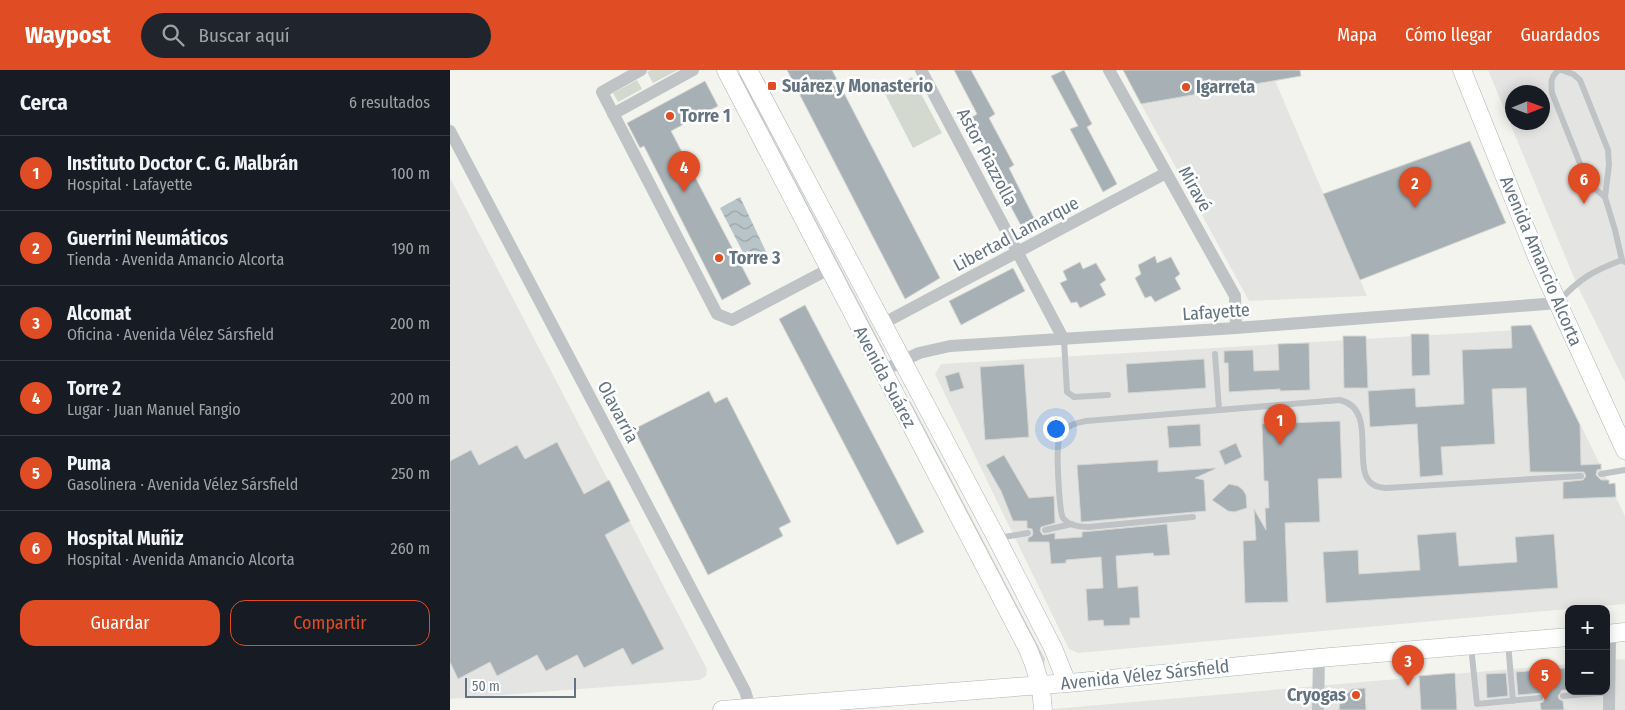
<!DOCTYPE html>
<html lang="es">
<head>
<meta charset="utf-8">
<style>
  :root { --surface:#171b24; --page:#20242c; --text:#f1f3f6; --muted:#9ea1a6; --line:#363941; --accent:#e04c23 }
  body { margin:0; font-family:"Fira Sans Condensed",sans-serif; background:var(--page); color:var(--text) }
  .controls { position:absolute; right:15px; bottom:15px; display:grid; overflow:hidden; border-radius:10px; box-shadow:0 2px 12px #0003 }
  .controls button { width:45px; height:45px; display:grid; place-items:center; padding:0; border:0; border-bottom:1px solid var(--line); background:var(--surface); color:var(--text); font:25px sans-serif }
  .compass { position:absolute; left:1055px; top:15px; width:45px; height:45px; border-radius:50%; background:var(--surface); box-shadow:0 2px 12px #0003; rotate:89deg }
  .scale { position:absolute; left:15px; bottom:12px; width:111px; box-sizing:border-box; padding-left:5px; border:2px solid #637480; border-top:0; font-size:14px; line-height:18px; white-space:nowrap; color:#637480; -webkit-text-stroke:4px #fff; paint-order:stroke }
  .you { position:absolute; left:605px; top:358px; width:18px; height:18px; margin:-12px; border:4px solid #fff; border-radius:50%; background:#1a73e8; box-shadow:0 0 0 8px #1a73e833 }
  .badge { display:grid; place-items:center; width:32px; height:32px; border-radius:50%; background:var(--accent); color:#fff; font-size:16px; font-weight:700 }
  .pin { position:absolute; translate:-50% -41px; filter:drop-shadow(0 1px 2px #0008) }
  .pin::after { content:''; position:absolute; top:26px; width:18px; height:15px; background:inherit; clip-path:polygon(0 0,100% 0,50% 100%) }
  .list { margin:0; padding:0; list-style:none }
  h2 { display:flex; justify-content:space-between; align-items:center; height:65px; margin:0; padding:0 20px; font-size:21px }
  h2 small { font-size:16px; font-weight:400; color:var(--muted) }
  .list li { display:grid; grid-template-columns:32px 1fr auto; gap:15px; align-items:center; box-sizing:border-box; height:75px; padding:0 20px; border-top:1px solid var(--line) }
  .list b { display:block; font-size:19px; white-space:nowrap }
  .list p { margin:0; font-size:16px; white-space:nowrap; color:var(--muted) }
  .list em { font-size:16px; font-style:normal; color:var(--muted) }
  .actions { display:flex; gap:10px; padding:15px 20px }
  .actions a { flex:1; padding:11px 0; border:1px solid var(--accent); border-radius:15px; text-align:center; font-size:18px; color:var(--accent) }
  .actions .main { background:var(--accent); color:#fff }
  .icon { flex:none; width:28px; height:28px; fill:none; stroke:currentColor; stroke-width:2; stroke-linecap:round; stroke-linejoin:round }
  .map { position:relative; flex:none; width:1175px; height:640px; overflow:hidden }
  header { display:flex; align-items:center; gap:30px; box-sizing:border-box; height:70px; padding:0 25px; background:var(--accent); color:#fff }
  header strong { font-size:24px }
  nav { display:flex; gap:28px; margin-inline-start:auto; font-size:18px }
  .search { width:350px; height:45px; background:var(--page); display:flex; align-items:center; gap:12px; box-sizing:border-box; padding:0 18px; border-radius:28px; color:var(--muted); font-size:19px }
  main { display:flex }
  aside { flex:1; background:var(--surface) }
  .map>svg:first-child { display:block }
  .built { fill:#e4e5e3; fill-rule:evenodd }
  .green { fill:#d3d9cf }
  .water { fill:url(#water-waves) }
  .building { fill:#a7b0b4; stroke:#d5d5d2 }
  .lines { fill:none; stroke-linecap:round; stroke-linejoin:round }
  .secondary-casing { stroke:#afb5b9; stroke-width:19 }
  .lane { stroke:#bfc3c6; stroke-width:6 }
  .street { stroke:#bfc3c6; stroke-width:12 }
  .secondary { stroke:#fff; stroke-width:18 }
  .poi-dot { fill:#e04c23; stroke:#fff; stroke-width:2 }
  .labels { text-anchor:middle; dominant-baseline:central; stroke-width:5; stroke-linejoin:round; paint-order:stroke }
  .poi-label { font-size:18px; font-weight:bold; fill:#637480; stroke:#fff; text-anchor:start }
  .street-label { font-size:18px; fill:#637480; stroke:#fff }
</style>
</head>
<body>
<header>
<strong>Waypost</strong>
<div class="search"><svg class="icon" aria-label="search" viewBox="0 0 24 24"><circle cx="10" cy="10" r="6"/><path d="M15 15l6 6"/></svg>Buscar aquí</div>
<nav><a>Mapa</a><a>Cómo llegar</a><a>Guardados</a></nav>
</header>
<main>
<aside>
<h2>Cerca<small>6 resultados</small></h2>
<ul class="list">
<li><span class="badge">1</span><div><b>Instituto Doctor C. G. Malbrán</b><p>Hospital · Lafayette</p></div><em>100 m</em></li>
<li><span class="badge">2</span><div><b>Guerrini Neumáticos</b><p>Tienda · Avenida Amancio Alcorta</p></div><em>190 m</em></li>
<li><span class="badge">3</span><div><b>Alcomat</b><p>Oficina · Avenida Vélez Sársfield</p></div><em>200 m</em></li>
<li><span class="badge">4</span><div><b>Torre 2</b><p>Lugar · Juan Manuel Fangio</p></div><em>200 m</em></li>
<li><span class="badge">5</span><div><b>Puma</b><p>Gasolinera · Avenida Vélez Sársfield</p></div><em>250 m</em></li>
<li><span class="badge">6</span><div><b>Hospital Muñiz</b><p>Hospital · Avenida Amancio Alcorta</p></div><em>260 m</em></li>
</ul>
<div class="actions"><a class="main">Guardar</a><a>Compartir</a></div>
</aside>
<div class="map">
<svg width="1175" height="640" viewBox="0 0 1175 640">
  <defs>
    <pattern id="water-waves" width="16" height="10" patternUnits="userSpaceOnUse" patternTransform="scale(1.25)"><rect width="16" height="10" fill="#b9c4c9"/><path d="M0 5q4-4 8 0t8 0" fill="none" stroke="#9aa4a8"/></pattern>
  </defs>
  <rect width="100%" height="100%" fill="#f4f4ef"/>
  <path class="built" d="M1038,0h137v312l-48,-97zM1062,22h30v30h-30z
    M824,8l93,218 -118,5 -108,-197z
    M0,108l257,491 -1,7 -7,4 -249,19z
    M1084,259l91,187v88l-547,49 -9,-4 -134,-275 6,-10z
    M1175,589v51h-584l528,-46v27h37v-31z"/>
  <path class="green" d="M201,0h27l-25,13 -6,-11z
    M288,5l3,1 144,276 -2,3 -146,-279z
    M462,7l30,56 -29,15 -29,-56z
    M187,10l5,9 -24,13 -5,-9z
    M460,330l135,259 -1,4h-1l-135,-261z"/>
  <path class="water" d="M290,127l28,59 -18,10 -30,-58z"/>
  <path class="building" d="M337,0h45l108,208 -35,21z
    M504,0h17l24,44 -6,4 25,47 -5,3 29,58 -13,7 -34,-63 6,-4 -26,-48 6,-4z
    M614,0l28,54 -5,3 30,57 -14,8 -33,-63 8,-3 -27,-50z
    M673,0h177l1,6 -160,28z
    M255,11l13,25 -47,25 80,153 -29,16 -78,-154 -4,2 -13,-25z
    M1020,71l36,82 -146,57 -37,-86z
    M705,186l2,7 14,-6 9,17 -5,4 6,11 -26,13 -4,-6 -6,2 -10,-20 6,-4 -3,-9z
    M630,192l3,7 13,-6 10,17 -6,4 6,11 -26,13 -3,-6 -6,1 -11,-20 7,-3 -4,-9z
    M563,198l12,23 -64,34 -12,-24z
    M355,235l119,227 -27,13 -118,-226z
    M1081,255l49,100 1,40 20,-1v5l-4,1 -1,5 5,5h8v4l6,-1 1,14 -53,2v-17l20,-2 3,-4 -2,-4h-54l-4,-84 -34,1 3,55 -54,3 2,28 -23,2 -3,-53 -47,3 -2,-36 47,-3 1,19 48,-3 -2,-54 50,-2 -1,-22z
    M961,264h18l1,41 -18,1z
    M893,266h23l2,52h-24z
    M859,273l1,47 -30,1v-2l-51,3 -1,-29h-4v-12l29,-1 1,21 25,-1 -1,-26z
    M754,289l2,29 -78,5 -2,-29z
    M574,294l5,73 -44,3 -5,-73z
    M509,302l5,16 -14,4 -5,-16z
    M259,321l6,12 12,-6 64,125 -12,6 4,8 -75,39 -74,-146z
    M890,351l2,57 -24,1 2,43 -35,1 3,79 -43,1 -2,-62 13,-1 -2,-31 12,21 -1,-22h4l-1,-27h-4l-2,-57z
    M750,354l1,22 -32,2 -2,-22z
    M107,372l27,52 25,-14 21,41 -25,14 59,114 -32,16 -9,-17 -39,20 -7,-13 -31,16 -9,-16 -40,21 -7,-14 -32,17 -8,-17v-201l21,-11 8,15 38,-20 8,14z
    M786,373l6,14 -17,8 -6,-14z
    M554,385l25,43 25,-2 1,27 -14,4 -1,4 3,4 12,-2v6l27,-2v-5l85,-8 3,31 -16,1 -1,-3 -37,3 2,32 20,-2 2,32h-10v7l-26,1 -1,-6 -15,1 -2,-32 17,-1 -2,-31 -35,3v3l-15,1 -2,-22h-21v-4l4,-2 1,-3 -1,-4 -5,-1v-7h-14l-12,-30 -15,-26z
    M708,390v12l57,-4v1l-20,9 9,2 2,31 -125,11 -4,-57z
    M779,414l9,2 5,4 3,5 1,13 -13,4 -6,-1 -16,-11z
    M1006,462l3,34 58,-4 -2,-25 39,-3 4,54 -232,15 -3,-51 35,-2 1,24 61,-4 -3,-35z
    M1115,598l2,22h-5l-4,6 1,3 4,2 1,9h-23l-1,-7 3,-1 2,-4 -3,-5 -24,2 -2,-23z
    M1005,603l2,37h-36l-2,-34z
    M1056,603l2,23 -21,2 -1,-24z
    M915,618l1,22h-27l1,-9 12,-12z"/>
  <g class="lines">
    <defs>
      <path id="secondary" d="M276,0l302,579c9,20 14,38 15,61
        M298,0l249,469 56,109 14,35
        M1012,0l75,187 88,193
        M1156,564l19,-2
        M272,640l358,-28 239,-24 250,-21"/>
    </defs>
    <use href="#secondary" class="secondary-casing"/>
    <path class="lane" d="M1109,0c-9,7 -8,12 -7,23l31,78 10,16 12,10
      M1111,0l12,4 7,6 28,70 1,15 -4,32 10,33 7,30 3,2
      M1108,232c22,-24 35,-31 64,-42
      M614,270l3,52 7,5 34,-2
      M765,284l4,55
      M1151,404l24,-4
      M743,447l-105,10c-8,0 -19,-1 -25,-9 -4,-7 -6,-60 -5,-70 0,-5 1,-10 4,-15 5,-8 15,-10 24,-12l254,-21c45,11 0,87 46,88l195,-12
      M595,460l27,-6
      M548,468l30,-5
      M1058,573l5,58
      M1021,576l6,58 63,-6
      M1113,626l47,-4"/>
    <path class="street" d="M191,0l-39,22 115,222 15,6 97,-51
      M471,0l143,270
      M659,0l126,226 1,32
      M163,44l80,-44
      M0,61l295,560 6,19
      M432,254l284,-151
      M432,301l37,-18 31,-7 286,-18 322,-25
      M868,640l1,-52
      M1159,640l1,-77"/>
    <use href="#secondary" class="secondary"/>
  </g>
  <g class="poi-dot">
    <rect x="317" y="11" width="10" height="10" rx="2.5"/>
    <circle cx="736" cy="17" r="5"/>
    <circle cx="220" cy="46" r="5"/>
    <circle cx="269" cy="188" r="5"/>
    <circle cx="906" cy="625" r="5"/>
  </g>
  <g class="labels">
    <g class="poi-label">
      <text x="332" y="16">Suárez y Monasterio</text>
      <text x="746" y="17">Igarreta</text>
      <text x="230" y="46">Torre 1</text>
      <text x="279" y="188">Torre 3</text>
      <text x="896" y="625" text-anchor="end">Cryogas</text>
    </g>
    <g class="street-label">
      <text transform="translate(537 87) rotate(62)">Astor Piazzolla</text>
      <text transform="translate(745 119) rotate(61)">Miravé</text>
      <text transform="translate(566 164) rotate(-28)">Libertad Lamarque</text>
      <text transform="translate(1091 191) rotate(67)">Avenida Amancio Alcorta</text>
      <text transform="translate(766 242) rotate(-4)">Lafayette</text>
      <text transform="translate(435 307) rotate(62)">Avenida Suárez</text>
      <text transform="translate(168 342) rotate(62)">Olavarría</text>
      <text transform="translate(695 605) rotate(-6)">Avenida Vélez Sársfield</text>
    </g>
  </g>
</svg>
<div class="controls">
<button>+</button>
<button>−</button>
</div>
<svg class="compass" viewBox="-18 -18 36 36"><path d="M0-13l5 13h-10z" fill="#e53935"/><path d="M0 13l5-13h-10z" fill="#9ea1a6"/></svg>
<div class="scale">50 m</div>
<div class="you"></div>
<div class="pin badge" style="left:830px;top:375px">1</div>
<div class="pin badge" style="left:965px;top:138px">2</div>
<div class="pin badge" style="left:958px;top:616px">3</div>
<div class="pin badge" style="left:234px;top:122px">4</div>
<div class="pin badge" style="left:1095px;top:630px">5</div>
<div class="pin badge" style="left:1134px;top:134px">6</div>
</div>
</main>
</body>
</html>
